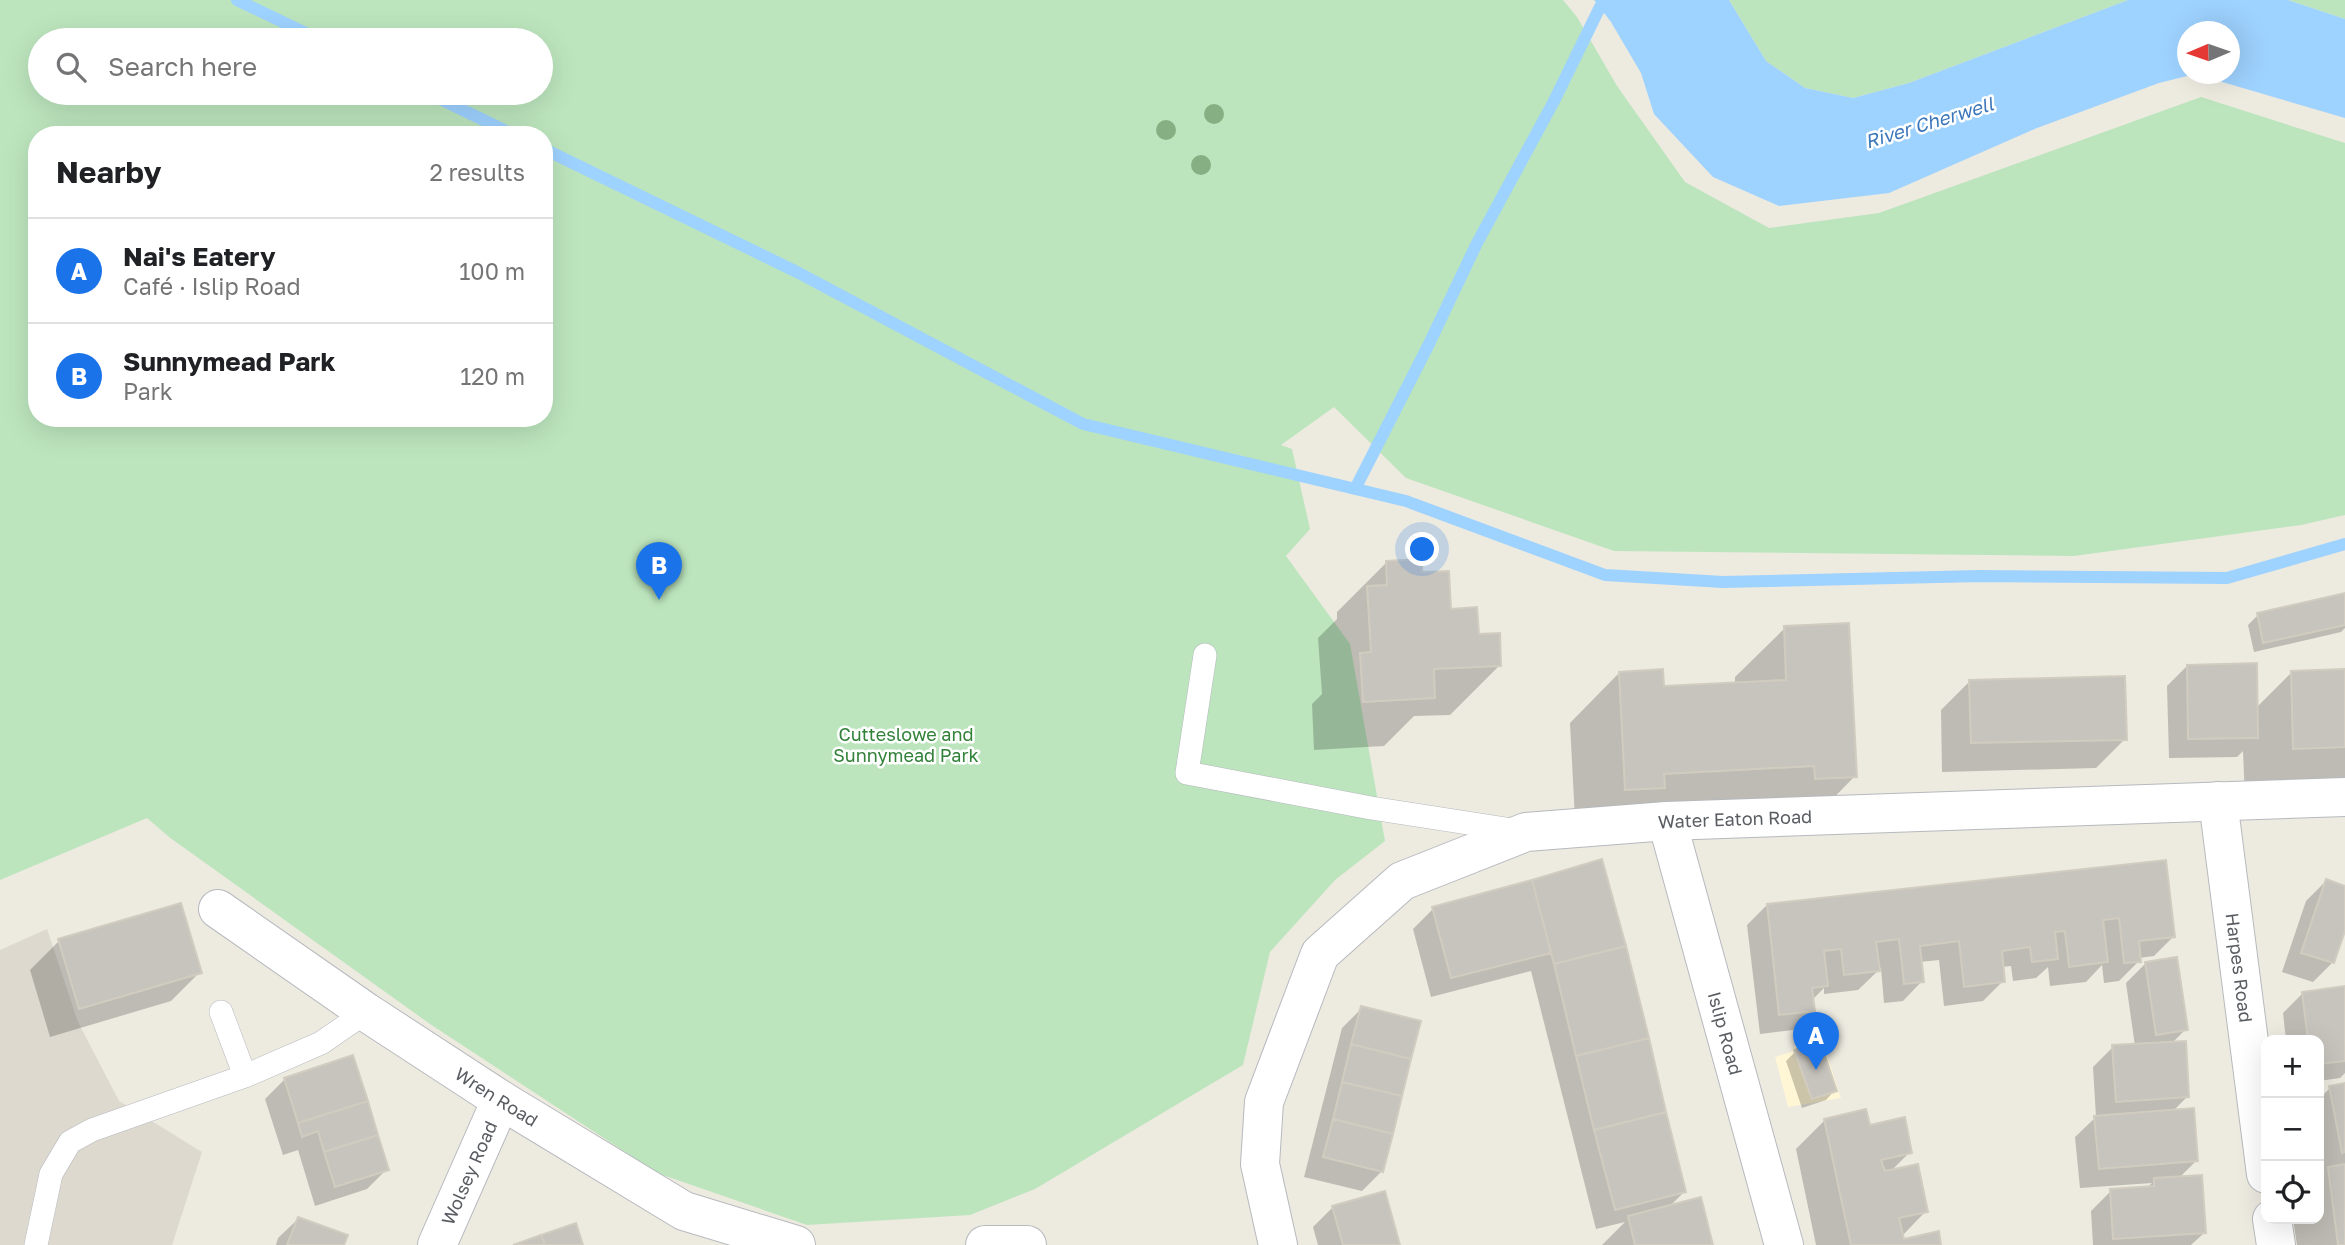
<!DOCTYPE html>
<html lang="en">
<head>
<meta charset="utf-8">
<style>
  :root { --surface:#fff; --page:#f2f2f2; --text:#202124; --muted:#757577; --line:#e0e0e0; --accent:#1a73e8 }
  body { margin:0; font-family:"Golos Text",sans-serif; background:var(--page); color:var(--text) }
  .controls { position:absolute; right:21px; bottom:21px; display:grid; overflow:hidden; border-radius:14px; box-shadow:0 7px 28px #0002 }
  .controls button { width:63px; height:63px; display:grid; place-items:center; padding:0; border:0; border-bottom:2px solid var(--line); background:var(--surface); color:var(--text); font:35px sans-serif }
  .compass { position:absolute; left:2177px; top:21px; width:63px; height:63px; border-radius:50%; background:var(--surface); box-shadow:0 7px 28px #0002; rotate:268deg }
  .you { position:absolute; left:1423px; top:550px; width:24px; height:24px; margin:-18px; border:5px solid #fff; border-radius:50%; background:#1a73e8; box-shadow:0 0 0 10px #1a73e833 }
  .badge { display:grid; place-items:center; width:46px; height:46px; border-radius:50%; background:var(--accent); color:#fff; font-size:23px; font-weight:700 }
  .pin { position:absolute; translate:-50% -58px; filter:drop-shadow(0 2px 4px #0008) }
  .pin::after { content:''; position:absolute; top:37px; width:24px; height:21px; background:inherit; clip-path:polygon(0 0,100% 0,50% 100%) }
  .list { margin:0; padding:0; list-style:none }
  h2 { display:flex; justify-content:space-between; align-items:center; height:91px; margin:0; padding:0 28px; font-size:30px }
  h2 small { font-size:23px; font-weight:400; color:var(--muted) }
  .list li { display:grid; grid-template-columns:46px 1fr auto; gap:21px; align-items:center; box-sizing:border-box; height:105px; padding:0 28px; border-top:2px solid var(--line) }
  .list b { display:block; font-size:26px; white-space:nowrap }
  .list p { margin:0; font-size:23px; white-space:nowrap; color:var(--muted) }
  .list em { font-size:23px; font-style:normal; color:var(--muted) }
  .icon { flex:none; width:38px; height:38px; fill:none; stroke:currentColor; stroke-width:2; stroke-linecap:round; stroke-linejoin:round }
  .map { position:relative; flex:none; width:2345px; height:1245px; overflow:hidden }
  .search { position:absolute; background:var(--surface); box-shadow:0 7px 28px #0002; left:28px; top:28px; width:525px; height:77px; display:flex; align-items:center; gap:18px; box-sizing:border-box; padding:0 24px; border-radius:38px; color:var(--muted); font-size:26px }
  .panel { position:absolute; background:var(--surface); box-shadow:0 7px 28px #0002; left:28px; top:126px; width:525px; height:301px; border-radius:28px }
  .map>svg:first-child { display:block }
  .commercial { fill:#fef6d4 }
  .education { fill:#ddd9cf }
  .green { fill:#bce5bd; fill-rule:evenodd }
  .water { fill:#9ed2ff; fill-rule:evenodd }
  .shadow { fill:#0003 }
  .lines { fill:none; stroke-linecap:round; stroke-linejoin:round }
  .stream { stroke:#9ed2ff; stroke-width:12 }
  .building { fill:#c7c4be; stroke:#d1ccbf; stroke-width:2 }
  .lane-casing { stroke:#b6b9be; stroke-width:24 }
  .street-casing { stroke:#b6b9be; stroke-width:40 }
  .lane { stroke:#fff; stroke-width:23 }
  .street { stroke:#fff; stroke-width:38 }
  .tree { fill:#86b084 }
  .labels { text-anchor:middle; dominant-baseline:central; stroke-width:5; stroke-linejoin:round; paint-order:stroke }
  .park-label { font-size:18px; fill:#318138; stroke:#fff }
  .street-label { font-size:18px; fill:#595d62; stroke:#fff }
  .water-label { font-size:19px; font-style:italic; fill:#3d77bb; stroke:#fff }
</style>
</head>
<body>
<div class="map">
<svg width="2345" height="1245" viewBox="0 0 2345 1245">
  <rect width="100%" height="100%" fill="#edeae0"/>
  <path class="commercial" d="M1821,1037l20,61 -53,9 -13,-50 16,-5 4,-6z"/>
  <path class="education" d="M47,929l31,93 41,79 83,51 -30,93h-172v-295z"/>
  <path class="green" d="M0,0h1563l14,17 40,69 68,96 84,46 110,-15 322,-116 144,46v372l-44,10 -227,31 -460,-5 -208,-73 -72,-71 -53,38 11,4 18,80 -24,27 64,88 35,197 -50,39 -65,72 -27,113 -208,124 -65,26 -163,10 -150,-52 -227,-149 -261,-187 -22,-19 -147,62zM40,40h501v53h-501zM37,135h507v283h-507z
    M1729,0h399l-219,83 -56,15 -48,-10 -39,-27z
    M2288,0h57v19z"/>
  <path class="water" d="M1594,0h135l37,61 39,27 48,10 56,-15 219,-83h160l57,19v99l-150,-44 -36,9 -122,45 -148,65 -110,13 -66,-29 -59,-63 -13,-41 -30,-51zM2188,32h42v42h-42z"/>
  <path class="shadow" d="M1386,563l34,11 29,37 28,25 23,29 -50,50 -36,1 -30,30 -70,4 -2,-46 10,-10 -4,-56 19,-19v-7z
    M2345,599v29l-4,4 -87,20 -6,-27 10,-10z
    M1785,628l70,148 -49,50 -230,13 -6,-116 49,-50 43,15 73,-4v-7z
    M2187,666l69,42 35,-35 54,-2v123l-100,4 -2,-47 -6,6 -68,1 -2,-72z
    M1970,681l155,58 -29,29 -154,4 -1,-62z
    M1601,861l83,331 -16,16 43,37h-109l23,-23 -29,7 -65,-258 -100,26 -18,-68 20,-20z
    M2165,862l9,74 -20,20 -15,2v3l-20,20 -15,2 -2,-18 -16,17 -36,4 -2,-19 -12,11 -23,3 -2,-15 -9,1 1,14 -20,20 -39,5 -5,-46 -19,2 2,19 -19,20 -19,2 -3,-35 -23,22 -34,4v-6l-12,12 1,10 -20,20 -33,4 -13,-109 20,-20z
    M2326,881l19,6v38l-12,37 -20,20 -31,-10 24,-71z
    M59,941l141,31 -29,29 -121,36 -20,-67z
    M2146,963l40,66 -14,14 15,54 -14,14 23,50 -17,17 25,55 -13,12h-98l-2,-34 20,-20 35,-3 6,-5 -72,5 -5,-51 21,-20 -3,-50 20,-20 22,-1 -9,-63z
    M2345,988v85l-5,5 -21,3v-41h-33l-3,-27 20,-20z
    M1362,1008l20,163 -20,20 -58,-14 38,-149z
    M1795,1052l40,38 -9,10 -24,8 -16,-47z
    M285,1079l102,90 -20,20 -52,17 -17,-56 -15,5 -18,-56z
    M2345,1085v160h-48l-4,-26h26v-41l4,-4 -4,-21v-54l11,-11z
    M1825,1120l43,7 42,25 -19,19 35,40 -24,25 1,5 36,4h-123l-20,-96z
    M1333,1207l65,38h-80l-5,-18z
    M298,1219l45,26h-67l2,-7z"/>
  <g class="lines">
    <path class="stream" d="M237,0l83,40
      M428,93l86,42
      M544,149l253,123 286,152 323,77 199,74 118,7 257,-6 247,2 118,-34
      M1355,489l74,-145 47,-99 78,-144 46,-94"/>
  </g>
  <path class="building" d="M1422,559v13l27,-1 2,38 26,-2 2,27 21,-1 1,33 -67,3 1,29 -72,4 -3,-49 11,-1 -4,-66 20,-1 -1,-24z
    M2345,593v32l-82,18 -6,-30z
    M1849,623l8,154 -42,2 -1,-13 -150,8 1,14 -40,2 -6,-118 44,-3 1,17 122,-6 -2,-54z
    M2257,663l1,75 -70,1 -1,-74z
    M2345,669v78l-52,2 -2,-78z
    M2125,676l2,64 -156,3 -2,-63z
    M1602,859l24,87 -72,18 -22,-84z
    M2166,860l9,77 -36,4 2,21 -17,1 -5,-45 -16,2 5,42 -39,5 -4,-36 -10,1 3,27 -26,3 -2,-15 -28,4 3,31 -41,5 -5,-46 -39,5 4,36 -20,2 -5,-45 -23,3 4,29 -36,4 -3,-26 -17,2 4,35 -16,2 3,23 -36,4 -12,-111z
    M2326,879l19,7v45l-11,32 -33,-10z
    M1532,880l19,73 -100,25 -19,-71z
    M181,903l21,70 -123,36 -21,-70z
    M1626,946l23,92 -73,18 -22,-92z
    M2177,957l11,73 -32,5 -11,-73z
    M2345,986v75l-26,3v-24h-11l-6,-48z
    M1361,1006l60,15 -10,38 -60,-15z
    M1649,1038l17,74 -72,18 -18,-74z
    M1820,1041l17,50 -25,8 -18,-49z
    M2186,1041l3,56 -73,5 -4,-57z
    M1351,1044l60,15 -9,37 -60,-14z
    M353,1055l15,46 -70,22 -14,-45z
    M1342,1082l60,14 -9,38 -60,-15z
    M2345,1083v69l-3,1 -13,-67z
    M368,1101l10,34 -54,17 -6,-21 -16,6 -4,-14z
    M2194,1108l4,53 -99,8 -5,-53z
    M1866,1109l4,16 35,-8 7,36 -31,7 4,11 33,-7 10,48 -29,6 5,21 35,-8 2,14h-90l-27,-126z
    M1666,1112l20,80 -71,18 -21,-80z
    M1333,1119l60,15 -10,38 -60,-15z
    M378,1135l11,35 -54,17 -11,-35z
    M2345,1164v81h-7l-10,-78z
    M2202,1175l4,58 -93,6 -3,-50 44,-3v-8z
    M1385,1191l15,54h-57l-11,-39z
    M1701,1197l12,48h-78l-7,-29z
    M298,1217l50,18 -4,10h-57z
    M576,1223l7,22h-38l-4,-10z
    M541,1235l4,10h-32z"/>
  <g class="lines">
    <defs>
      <path id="lane" d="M1205,655l-18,118 184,35 148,23
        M221,1012l24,64
        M36,1245l15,-71 19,-32 22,-12 153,-54 76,-33 45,-31"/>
      <g id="street">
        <path id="s1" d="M2218,801l48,373"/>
        <path id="s2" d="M1667,821l117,424"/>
        <path id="s3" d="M218,909l148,103 135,88 183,111 112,34"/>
        <path d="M2272,1219l4,26"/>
        <path id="s4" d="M437,1245l64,-145"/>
        <path d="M985,1245h42"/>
        <path id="s5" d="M1278,1245l-18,-81 4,-62 56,-148 82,-73 124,-49 141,-11 678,-24"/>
      </g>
    </defs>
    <use href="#lane" class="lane-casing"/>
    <use href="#street" class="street-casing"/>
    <use href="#lane" class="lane"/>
    <use href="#street" class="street"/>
  </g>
  <g class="tree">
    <circle cx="1214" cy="114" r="10"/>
    <circle cx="1166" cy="130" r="10"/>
    <circle cx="1201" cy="165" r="10"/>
  </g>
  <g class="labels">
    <g class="park-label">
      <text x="906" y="734">Cutteslowe and<tspan x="906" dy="21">Sunnymead Park</tspan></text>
    </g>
    <g class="street-label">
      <text stroke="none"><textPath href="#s5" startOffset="756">Water Eaton Road</textPath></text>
      <text stroke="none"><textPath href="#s1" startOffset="168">Harpes Road</textPath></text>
      <text stroke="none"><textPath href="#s2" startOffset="220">Islip Road</textPath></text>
      <text stroke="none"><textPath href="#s3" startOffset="336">Wren Road</textPath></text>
      <text stroke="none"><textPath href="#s4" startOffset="79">Wolsey Road</textPath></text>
    </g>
    <g class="water-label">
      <text transform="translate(1929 122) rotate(-17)">River Cherwell</text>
    </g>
  </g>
</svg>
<div class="controls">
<button>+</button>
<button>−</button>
<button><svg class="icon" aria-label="locate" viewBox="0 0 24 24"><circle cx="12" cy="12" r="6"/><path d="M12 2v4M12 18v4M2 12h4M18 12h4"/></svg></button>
</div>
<svg class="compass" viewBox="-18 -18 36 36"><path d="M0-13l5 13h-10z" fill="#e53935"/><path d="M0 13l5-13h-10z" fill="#757577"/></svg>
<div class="you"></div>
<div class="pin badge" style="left:1816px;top:1070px">A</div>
<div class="pin badge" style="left:659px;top:600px">B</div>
<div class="search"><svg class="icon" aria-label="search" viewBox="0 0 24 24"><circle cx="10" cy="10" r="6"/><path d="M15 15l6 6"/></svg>Search here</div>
<section class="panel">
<h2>Nearby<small>2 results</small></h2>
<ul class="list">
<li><span class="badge">A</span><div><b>Nai's Eatery</b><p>Café · Islip Road</p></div><em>100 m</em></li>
<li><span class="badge">B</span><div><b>Sunnymead Park</b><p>Park</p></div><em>120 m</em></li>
</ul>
</section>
</div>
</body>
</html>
